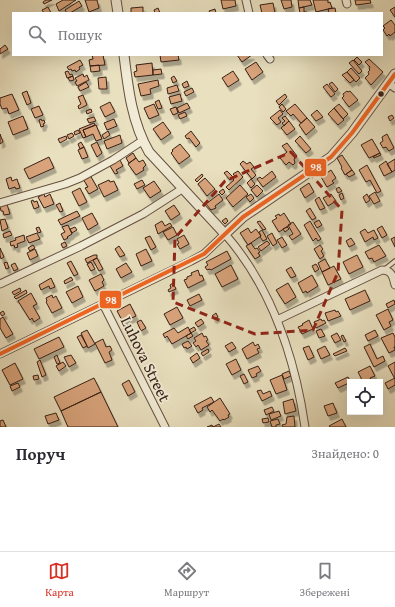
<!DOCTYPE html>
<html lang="uk">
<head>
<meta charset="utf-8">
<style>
  :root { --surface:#fff; --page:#f7f7f7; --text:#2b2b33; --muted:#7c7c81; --line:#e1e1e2; --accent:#d93025 }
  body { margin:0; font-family:"Gentium Book Plus",serif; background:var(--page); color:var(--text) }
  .controls { position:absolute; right:12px; bottom:12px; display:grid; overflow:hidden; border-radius:0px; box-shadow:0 4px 16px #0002 }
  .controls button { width:36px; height:36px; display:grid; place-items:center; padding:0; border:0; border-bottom:1px solid var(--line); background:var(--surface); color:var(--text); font:20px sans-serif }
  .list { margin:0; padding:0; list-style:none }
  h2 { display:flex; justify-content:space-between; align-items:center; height:52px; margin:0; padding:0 16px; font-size:17px }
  h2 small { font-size:13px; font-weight:400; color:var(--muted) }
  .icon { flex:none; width:22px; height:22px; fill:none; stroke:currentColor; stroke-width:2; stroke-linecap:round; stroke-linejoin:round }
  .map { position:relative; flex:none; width:395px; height:427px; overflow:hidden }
  .search { position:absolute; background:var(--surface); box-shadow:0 4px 16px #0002; left:12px; right:12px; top:12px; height:44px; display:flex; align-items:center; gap:10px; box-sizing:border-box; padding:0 14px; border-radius:0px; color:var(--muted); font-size:15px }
  .sheet { height:124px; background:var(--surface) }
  nav { display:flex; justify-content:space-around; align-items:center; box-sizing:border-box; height:56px; border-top:1px solid var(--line); background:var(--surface); font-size:11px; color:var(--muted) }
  nav a { display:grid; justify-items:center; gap:2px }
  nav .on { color:var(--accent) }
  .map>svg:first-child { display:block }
  .building { fill:#d9a47b; stroke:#382016; filter:url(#shadow) }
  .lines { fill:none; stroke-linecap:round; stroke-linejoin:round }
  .service-casing { stroke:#645040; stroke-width:5.5 }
  .minor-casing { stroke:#645040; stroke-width:9 }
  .tertiary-casing { stroke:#645040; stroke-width:11 }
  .service { stroke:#f1ebd5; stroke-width:3.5 }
  .minor { stroke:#f1ebd5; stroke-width:7 }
  .tertiary { stroke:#f1ebd5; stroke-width:9 }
  .bus-1-casing { stroke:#f1ebd5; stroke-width:7 }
  .bus-1 { stroke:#f26522; stroke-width:4 }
  .marked { fill:none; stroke:#8f2418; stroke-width:3; stroke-dasharray:8 5; stroke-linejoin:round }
  .bus-dot { fill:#382016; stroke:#f1ebd5; stroke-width:1.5 }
  .labels { text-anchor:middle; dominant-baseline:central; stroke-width:3.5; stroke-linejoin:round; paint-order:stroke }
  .street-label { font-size:16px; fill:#382016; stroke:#f1ebd5 }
  .line-badge { stroke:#f1ebd5; stroke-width:1.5 }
  .badge-label { font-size:11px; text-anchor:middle; font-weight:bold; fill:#fff }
</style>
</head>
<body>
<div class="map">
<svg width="395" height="427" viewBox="0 0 395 427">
  <defs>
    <filter id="shadow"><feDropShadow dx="2.5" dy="4.5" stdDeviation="0" flood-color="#0004"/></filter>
  </defs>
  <rect width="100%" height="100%" fill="#e9e0bf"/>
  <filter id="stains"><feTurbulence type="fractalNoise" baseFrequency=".005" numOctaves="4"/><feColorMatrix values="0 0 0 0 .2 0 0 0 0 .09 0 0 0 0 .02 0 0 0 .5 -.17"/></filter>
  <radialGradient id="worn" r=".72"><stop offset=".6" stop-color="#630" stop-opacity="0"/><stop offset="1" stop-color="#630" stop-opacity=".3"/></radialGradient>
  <path class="building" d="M46,0h6l-8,4 -1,-2z
    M63,0h13l-17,11 -3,-7z
    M85,0h12l2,8 -10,4z
    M221,0h14l1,6 -13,3z
    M281,0h10l1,7 -8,2z
    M298,0h12l2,5 -13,3z
    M313,0h15v3l2,-1 2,6 -16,4z
    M355,0h15l1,3 -15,2z
    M79,1l3,5 -12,7h-3l-2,-3z
    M273,3l2,10h-13l-2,-8z
    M48,7l3,6h-7l-2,-3z
    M143,7v6h-12v-5z
    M304,7v5h3v1h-7l-1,-5z
    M395,7v10l-5,-7z
    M158,8l2,5h-5l-1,-3z
    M335,8l1,5h-7l-1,-4z
    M215,9l1,4h-6l-1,-2z
    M391,20l4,5v7l-5,4 -1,-2 -2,2 -4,-6 2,-2 -2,-2z
    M5,45l3,4 -8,5v-5z
    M92,55h11l2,10 -15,1 -1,-6 4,-1z
    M160,55h18l1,5 -18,2z
    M237,55h15l-10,7z
    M357,57l5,5 -3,3 -5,-5z
    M369,59l14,13 -12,13 -6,-7 4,-4 -1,-2 2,-2 -1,-1 1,-2 -5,-5z
    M80,60l3,5 -4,2 1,2 -4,3 -1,-2 -3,1 -1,-2 -2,1 -2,-3z
    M353,60l9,11 -3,3 -10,-11z
    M256,62l7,10 -11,8 -7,-11z
    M152,63l1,12 -18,2 -1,-5 3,-1 -1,-6z
    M99,65l1,6 -9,1 -1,-6z
    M351,68l9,10 -4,4 -9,-10z
    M161,69l1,5 -9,1v-5z
    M68,71l2,4 2,-1 1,2 -6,2 -2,-6z
    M233,71l6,9 -11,7 -6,-9z
    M347,72l7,8 -4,3 -8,-8z
    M83,74l1,3 3,-2 2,5 -12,6 -2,-4 2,-1 -2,-3z
    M73,76l1,4 -4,1 -2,-3z
    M174,76l3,5 -4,2 -2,-5z
    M106,77l1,12h-8l-1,-11z
    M158,80l1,6 -9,3 1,5 -10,2 -3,-12z
    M187,81l2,5 -5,2 -2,-4z
    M86,82l3,5 -9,4 -2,-4z
    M332,82l6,7 -3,3 -6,-8z
    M327,84l8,10 -4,3 -8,-10z
    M177,85l2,6 -11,3 -1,-6z
    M192,88l2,4 -8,4 -2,-4z
    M27,91l4,12 -4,2 -5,-12z
    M347,91l1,1 2,-1 8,9 -9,7 -7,-9 2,-2 -1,-2z
    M12,94l7,16 -10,4 -2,-6 -5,1 -2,-5v-6z
    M180,94l2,7 -11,3 -2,-7z
    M285,94l2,3 -8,8 -3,-4z
    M83,95l4,10 -8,4 -1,-3 3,-2 -3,-7z
    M159,100l3,8 -4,1 -3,-7z
    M110,102l5,10 -10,5 -5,-10z
    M187,103l3,5 -11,5 -2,-5z
    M154,104l5,11 -10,4 -5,-11z
    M282,104l4,5 -3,3 -4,-5z
    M295,104l12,14 -6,5 -8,-9 -2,2 -5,-5z
    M339,104l9,10 -5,5 -9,-11z
    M39,106l4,9 -8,3 -4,-9z
    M176,107l2,6 -5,2 -3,-6z
    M334,108l10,12 -6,5 -10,-11z
    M91,109l1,3 -5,2 -1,-3z
    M280,110l3,4 -5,4 3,4 -4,3 -7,-7z
    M317,110l6,7 -7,4 -5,-6z
    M185,112l2,4 -7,3 -2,-4z
    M392,115l2,3 -4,3 -2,-4z
    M23,116l5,13 -15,6 -5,-13z
    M285,116l4,5 -5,5 -2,-3 3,-2 -3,-3z
    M94,117l2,4 -7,2 -2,-4z
    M307,118l8,9 -9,8 -7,-10z
    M41,119l1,2 2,-1 1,3 -2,1 1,2 -3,1 -2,-7z
    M114,119l3,7 -10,4 -3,-7z
    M289,121l6,8 -8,6 -6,-7z
    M163,122l8,11 -10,7 -8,-11z
    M94,123l1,2 -12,5 3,7 -3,1 -4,-9z
    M96,125l6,14 -6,2 -3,-7 -7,3 -3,-7z
    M78,130l2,3 -5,2 -1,-3z
    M108,131l2,4 -6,4 -2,-4z
    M191,131l9,12 -4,4 -7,-9 -2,1 -2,-3z
    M72,133l2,3 -5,3 -2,-4z
    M0,134l3,8 -3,2z
    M387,134l7,14 -5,3 -3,-4 -3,1 -3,-5 3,-2 -1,-4z
    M120,135l2,8 -15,6 -3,-8z
    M66,136l1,3 -7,4 -2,-4z
    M300,136l11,13 -5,4 -11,-12z
    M372,139l8,14 -11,5 -8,-13z
    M81,142l3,5 -4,2 -2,-5z
    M97,142l5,11 -5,4 -6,-12z
    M287,143l10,13 -3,3 1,4 -2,2 -4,-3 -3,3 -6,-7 7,-6 -5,-6z
    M180,144l10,12 -11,8 -8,-11 2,-2 -1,-1z
    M84,147l4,10 -6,2 -4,-9z
    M133,153l3,5 -7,5 -3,-5z
    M380,153l1,2 -7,3 -1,-1z
    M342,155l10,15 -7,5 -4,-7 1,-1 -5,-9z
    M49,157l5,11 -25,11 -5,-10z
    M136,158l3,4 4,-2 3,5 -3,3 1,2 -8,5 -8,-11z
    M395,159v11l-3,2 -5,-8z
    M120,160l3,6 -7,4 2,3 -3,1 -5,-8z
    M243,161l4,3 3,-2 4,5 -3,2 5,6 -4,4 -12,-15z
    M386,161l6,11 -8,4 -5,-10z
    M367,165l14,26 -4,2 -7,-13 -4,2 -7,-12z
    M331,170l5,8 -4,3 2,2 -7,4 -6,-10z
    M352,170l3,4 -6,3 -3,-3z
    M227,171l6,6 -3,3 -6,-7z
    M238,171l5,6 -14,13 -3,-3 8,-7 -2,-2 3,-2 -2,-2z
    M272,171l4,6 -13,10 -6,-8 3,-2 2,2z
    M202,174l1,2 -6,6 -2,-2z
    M90,175l8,14 -9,5 -4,-6 3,-1 -5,-8z
    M11,177l1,4 5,-2 3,9 -4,1 -1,-2 -6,2 -3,-10z
    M205,178l10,11 -8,7 -9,-12z
    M251,179l4,5 -4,4 -4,-5z
    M109,180l1,2 4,-1 4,9 -14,7 -6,-12z
    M142,180l3,5 -8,4 -3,-5z
    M154,181l7,10 -11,7 -7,-10z
    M309,183l5,9 -9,6 -5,-9z
    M240,185l8,9 -15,13 -7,-9z
    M257,185l6,6 -6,6 -6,-7z
    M339,187l3,4 -4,2 -2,-4z
    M80,188l7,14 -8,4 -7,-14z
    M223,189l2,3 -3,3 -3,-3z
    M375,192l5,9 -6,3 -5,-8z
    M342,193l2,5 -3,2 -2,-5z
    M44,194l1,3 5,-3 4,10 -10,4 -6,-11z
    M219,194l4,6 -8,6 1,2 -5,2 -5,-6z
    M251,194l3,4 -4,4 -4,-5z
    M331,194l5,7 -8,5 -5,-8z
    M367,194l3,6 -4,3 -3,-6z
    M319,197l6,11 -5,2 -5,-10z
    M33,200l1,2 3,-1 2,6 -5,2 -3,-8z
    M60,203l3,8 -3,1 -4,-7z
    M7,204l3,10 -6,1 -1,-4h-2l-1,-5z
    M174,205l6,9 -9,6 -6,-9z
    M310,208l6,10 -4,2 -6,-9z
    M77,211l3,5 -19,9 -3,-5z
    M92,213l6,11 -10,6 -6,-12z
    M284,213l7,11 -12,8 -7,-11 5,-3 -2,-2 4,-2 1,2z
    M226,218l2,3 -3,3 -3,-3z
    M5,219l3,9 -6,3 -2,-11z
    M319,220l3,5 -5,3 -3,-5z
    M162,221l3,5 5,-3 2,3 -14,8 -3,-9z
    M260,221l6,8 -3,1 -6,-8z
    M310,221l11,18 -3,2 -2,-3 -3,3 -9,-16z
    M293,222l8,12 -9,6 -3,-4 4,-2 -5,-9z
    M68,225l4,9 -5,3 1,1 -4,2 -3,-6 4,-2 -3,-5z
    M382,226l5,9 -5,3 -5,-9z
    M39,227l2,5 -3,1 -2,-5z
    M75,227l2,3 -5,3 -2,-4z
    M173,227l4,8 -9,5 -5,-8z
    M287,227l2,2 -4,3 -2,-3z
    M248,228l3,5 5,-4 5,7 -13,9 -8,-12z
    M365,229l3,4 6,-3 4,8 -4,2 -1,-3 -8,5 -5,-10z
    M262,230l5,9 -4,2 -3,-4 1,-1 -2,-4z
    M10,231l2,4 -8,3 -1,-4z
    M37,233l3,6 -11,4 -3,-6z
    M272,233l5,10 -4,3 -6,-10z
    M24,235l1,6 -8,3 1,3 -3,1 -1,-3 -3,1 -1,-4 6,-2 -1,-2z
    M184,235l5,9 -9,5 -3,-5 2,-1 -2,-4z
    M150,236l6,11 -5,3 -6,-12z
    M282,237l5,8 -5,3 -5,-8z
    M395,237v10l-4,-8z
    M351,238l4,6 -6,3 -3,-6z
    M267,241l3,3 -9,7 -3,-4z
    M65,242l2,4 -4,2 -2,-4z
    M251,243l4,6 2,-1 3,4 -2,1 2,3 -5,3 -9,-13z
    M33,245l2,3 -5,3 -2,-3z
    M320,245l3,4 -2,2 3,5 -4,3 -6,-10z
    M379,245l7,11 -12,6 -2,-4 -3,1 -4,-7z
    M119,246l6,9 -5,2 -5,-8z
    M0,248l4,9 -3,2 -1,-4z
    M35,249l3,7 -8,4 -3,-7z
    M146,249l6,12 -11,5 -5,-12z
    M227,251l4,8 -20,11 -1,-1 -3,1 -2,-3 3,-2 -2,-3z
    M94,255h3v3l-10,5 -2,-4z
    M357,255l6,12 -14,7 -6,-12z
    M97,258l6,11 -4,2 -6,-11z
    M325,259l5,9 -8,4 -4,-9z
    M71,261l7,13 -4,2 -7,-13z
    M7,262l2,6 -3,1 -2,-6z
    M91,262l4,7 -4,2 -4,-7z
    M15,263l3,6 -4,2 -3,-6z
    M126,263l6,9 -11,6 -5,-9z
    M316,264l3,5 -4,3 -3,-6z
    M231,265l7,14 -16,8 -7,-13z
    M334,266l7,13 -13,6 -6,-13z
    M291,267l5,9 -5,2 -5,-8z
    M198,270l2,6 2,-1 2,5 -16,8 -4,-8 3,-1v-2l5,-2 -1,-2z
    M101,274l3,6 -2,2 2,4 -9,5 -6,-11z
    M312,275l6,11 -11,7 -1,-2 -3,2 -5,-10z
    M71,277l2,3 -8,4 -1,-3z
    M51,278l4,9 -5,2 -1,-3 -8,4 -2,-5z
    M173,283l3,6 -7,3 -1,-2 3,-2 -1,-3z
    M288,283l8,14 -11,7 -9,-14z
    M78,286l5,11 -11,6 -6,-11z
    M20,288l1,3 -7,4 -2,-3z
    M26,290l1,3 -11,6 -2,-2z
    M365,290l5,11 -20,9 -5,-11z
    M31,293l6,11 -4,2 7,12 -6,4 -2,-4 -2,2 -12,-19z
    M199,294l3,6 -12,6 -3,-6z
    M52,295l1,3 3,-2 6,12 -10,5 -6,-11 1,-1 -1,-3z
    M394,300l1,4 -7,4 -2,-4z
    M130,304l6,12 -13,6 -6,-11z
    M177,307l6,11 -13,7 -6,-11z
    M388,309l5,11 -4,2 2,4 -7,4 -8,-15z
    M335,310l1,2 2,-1 3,5 -13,5 -3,-8z
    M3,311l2,3 -3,2 -2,-3z
    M216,313l2,4 -4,2 -2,-3z
    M3,317l10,17 -7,4 -6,-10v-9z
    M201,319l3,4 -6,4 -3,-4z
    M321,319l1,2 2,-1 2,3 -10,5 -2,-6z
    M141,320l5,8 -5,3 -4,-9z
    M309,320l4,9 -11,5 -4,-7 5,-2 -1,-1z
    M188,327l3,6 -19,11 -5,-8 -2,2 -2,-4 11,-6 4,5z
    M194,327l2,3 -5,3 -2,-3z
    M321,329l4,7 -6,2 -3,-7z
    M87,330l8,14 -7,4 -7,-15z
    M375,330l3,6 -10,5 -3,-6z
    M191,333l2,3 -5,3 -2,-3z
    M202,333l2,4 2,-1 2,4 -2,1 3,4 -8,5 -3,-5 -2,2 -3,-4 3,-2 -2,-3z
    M337,333l4,7 -6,3 -4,-7z
    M393,333l2,4v10h-1l1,3 -6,3 -8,-15z
    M81,335l6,11 -4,2 -6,-11z
    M343,335l3,6 -2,1 -3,-6z
    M59,337l5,10 -25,12 -5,-10z
    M103,339l3,8 4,-1 2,4 -3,2 3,8 -7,3 -10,-20z
    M188,341l4,5 -5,3 -1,-2 -2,1 -2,-4z
    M232,342l4,6 -7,4 -4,-6z
    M253,342l2,4 3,-2 2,4 -3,1 2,4 -12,6 -5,-10z
    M370,344l7,15 6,-3 2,5 -11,6 -10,-20z
    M309,346l5,11 -6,3 -5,-12z
    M325,346l5,9 -9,4 -4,-9z
    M345,348l2,3 -12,5 -2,-2z
    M208,349l1,3 -6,4 -2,-3z
    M197,353l3,5 -7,5 -3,-5z
    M57,355l3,8 -3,1 -3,-7z
    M71,355l5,8 -7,4 -5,-10z
    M236,359l5,11 -9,5 -6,-11z
    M40,360l6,15 -4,2 -5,-15z
    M63,362l3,4 -7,5 -3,-5z
    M395,362v17l-7,-13z
    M15,363l8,16 -13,6 -8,-15z
    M258,366l3,5 -5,3 1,2 -5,2 -4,-8z
    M370,366l5,10 -5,2 1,2 -8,2 -5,-10z
    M289,371l2,5 -7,3 -2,-5z
    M244,374l4,8 -4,2 -4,-8z
    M38,375l1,4 -5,1 -1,-4z
    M282,375l5,15 -11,4 -6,-14z
    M348,377l3,5 -13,6 -3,-5z
    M94,378l7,14 -40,19 -7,-14z
    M395,378v7l-7,4 -3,-6z
    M129,380l6,12 -7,4 -6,-12z
    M18,383l2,4 -8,4 -2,-5z
    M261,390l2,4 7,-3 2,5 -10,5 -5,-10z
    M101,392l17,35h-50l-7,-16z
    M211,397l3,5 -12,6 1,2 -5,3 -4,-7z
    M220,398l10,16 -2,1 1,2 -5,3 -1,-1 -3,2 -8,-11 -2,2 -3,-5z
    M293,399l3,12 -11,3 -2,-12z
    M333,403l4,10 -9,3 -4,-10z
    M272,407l2,4 -8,4 -2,-5z
    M279,411l2,5 -10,4 -2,-6z
    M56,413l3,7 -11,4 -3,-8z
    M294,416l1,11h-12l-1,-2 4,-1 1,-7z
    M268,418l1,4 -6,1 -1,-4z
    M278,419l2,5 -4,1v2h-4l-2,-6z
    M342,419l4,8h-16l-1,-1z
    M3,420l3,7h-6v-6z
    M219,424l2,3h-14l5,-2 1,2z"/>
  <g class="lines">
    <defs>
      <path id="service" d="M385,269l10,-8"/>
      <path id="minor" d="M246,0l3,13
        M346,0l1,4
        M267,55l3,4
        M388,83l7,5
        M0,203l65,-19 15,-6 33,-18 29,-19
        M0,284l81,-38 62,-32 39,-25
        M103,304l62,123
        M277,320l105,-50c10,0 11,7 13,15
        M0,354l191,-93 13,-7 21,-20c47,54 70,124 80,193"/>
      <path id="tertiary" d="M116,0l2,13
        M124,55c4,33 8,68 25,97l76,82 18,-17 88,-60 21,-24 43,-59"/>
    </defs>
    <use href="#service" class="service-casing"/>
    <use href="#minor" class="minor-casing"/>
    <use href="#tertiary" class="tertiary-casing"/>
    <use href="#service" class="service"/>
    <use href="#minor" class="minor"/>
    <use href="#tertiary" class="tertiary"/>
    <defs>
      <path id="bus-1" d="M0,354l204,-100 39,-37 88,-60 21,-24 43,-59"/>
    </defs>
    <use href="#bus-1" class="bus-1-casing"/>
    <use href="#bus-1" class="bus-1"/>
  </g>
  <path class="marked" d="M291,152l51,58 -4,62 -25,58 -58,4 -82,-32 2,-64 50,-57z"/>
  <circle class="bus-dot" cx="381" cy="94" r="3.5"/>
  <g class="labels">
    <g class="street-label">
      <text transform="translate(146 359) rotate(64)">Luhova Street</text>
    </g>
  </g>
  <g class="line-badge">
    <rect x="304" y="158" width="23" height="19" rx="4" fill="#f26522"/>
    <rect x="99" y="290" width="23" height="19" rx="4" fill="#f26522"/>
  </g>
  <g class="badge-label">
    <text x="316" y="171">98</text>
    <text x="111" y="304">98</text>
  </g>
  <rect width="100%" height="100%" filter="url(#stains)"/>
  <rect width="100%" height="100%" fill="url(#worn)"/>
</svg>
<div class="controls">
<button><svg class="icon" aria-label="locate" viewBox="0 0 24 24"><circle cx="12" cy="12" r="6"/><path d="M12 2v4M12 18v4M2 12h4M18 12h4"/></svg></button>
</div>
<div class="search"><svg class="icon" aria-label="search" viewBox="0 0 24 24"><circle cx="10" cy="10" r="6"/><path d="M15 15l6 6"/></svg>Пошук</div>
</div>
<section class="sheet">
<h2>Поруч<small>Знайдено: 0</small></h2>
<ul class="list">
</ul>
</section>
<nav>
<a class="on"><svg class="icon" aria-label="map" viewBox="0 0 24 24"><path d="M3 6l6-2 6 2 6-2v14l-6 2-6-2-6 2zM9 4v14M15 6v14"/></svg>Карта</a>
<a><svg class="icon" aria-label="directions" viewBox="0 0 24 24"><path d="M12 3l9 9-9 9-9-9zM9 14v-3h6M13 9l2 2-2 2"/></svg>Маршрут</a>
<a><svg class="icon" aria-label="saved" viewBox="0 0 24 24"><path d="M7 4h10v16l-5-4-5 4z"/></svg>Збережені</a>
</nav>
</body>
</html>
